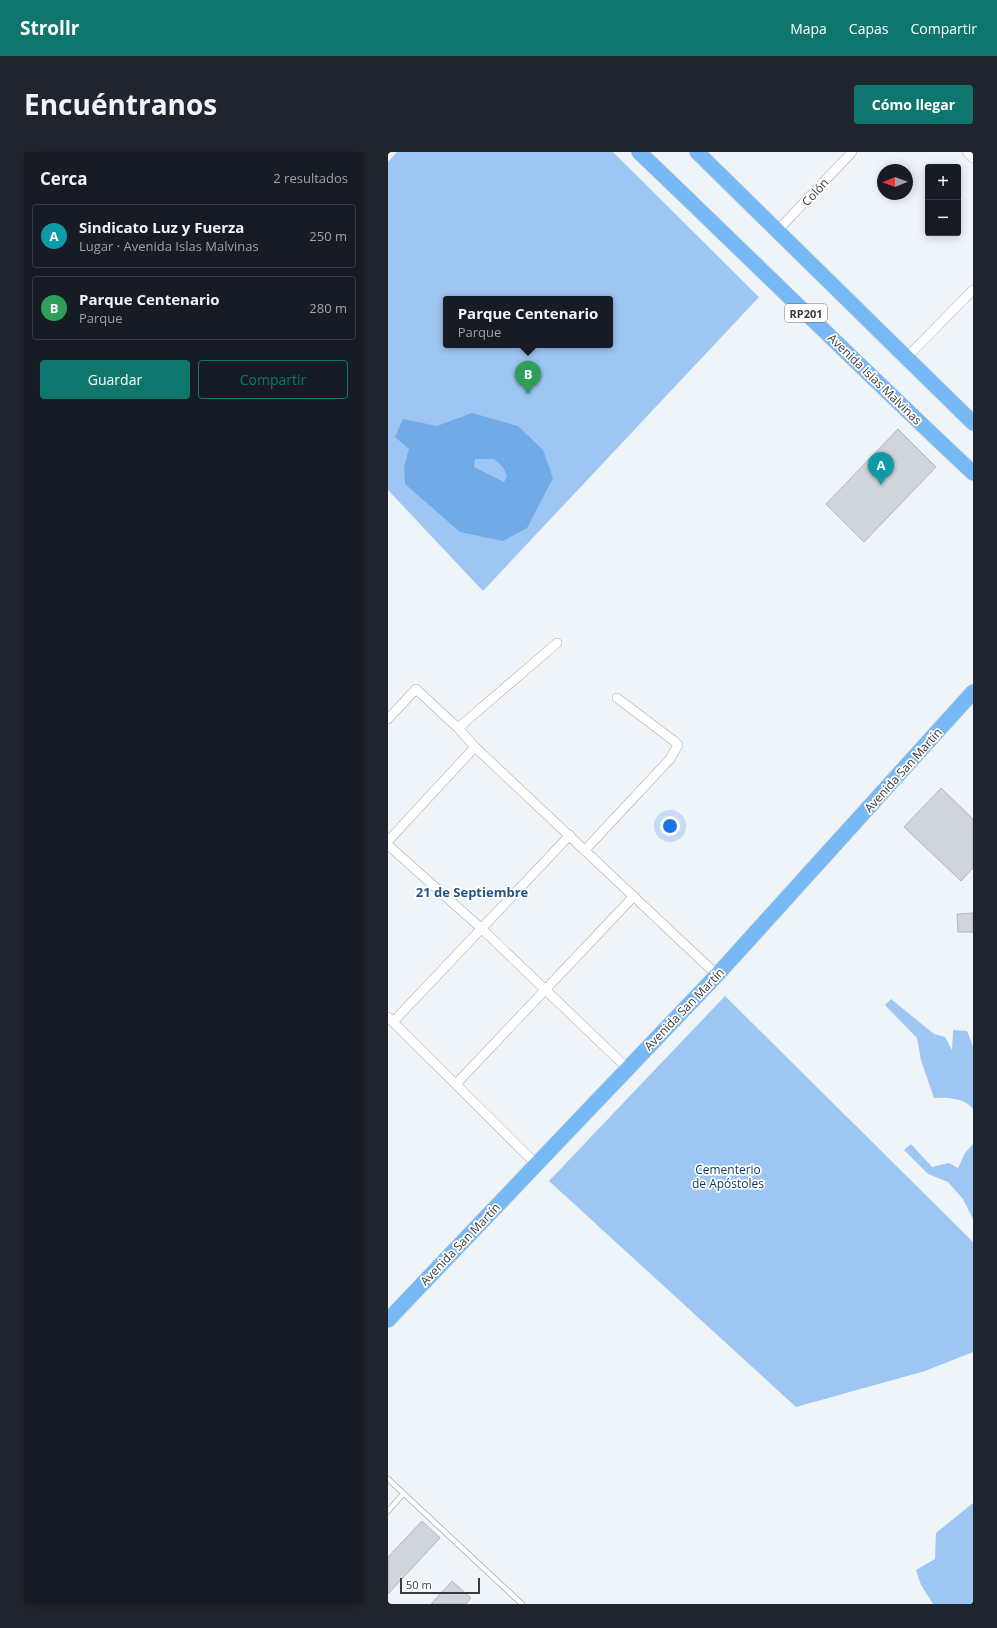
<!DOCTYPE html>
<html lang="es">
<head>
<meta charset="utf-8">
<style>
  :root { --surface:#171b24; --page:#20242c; --text:#f1f3f6; --muted:#9ea1a6; --line:#363941; --accent:#0f766e }
  body { margin:0; font-family:"Open Sans",sans-serif; background:var(--page); color:var(--text) }
  .controls { position:absolute; right:12px; top:12px; display:grid; overflow:hidden; border-radius:4px; box-shadow:0 2px 10px #0003 }
  .controls button { width:36px; height:36px; display:grid; place-items:center; padding:0; border:0; border-bottom:1px solid var(--line); background:var(--surface); color:var(--text); font:20px sans-serif }
  .compass { position:absolute; left:489px; top:12px; width:36px; height:36px; border-radius:50%; background:var(--surface); box-shadow:0 2px 10px #0003; rotate:269deg }
  .scale { position:absolute; left:12px; bottom:10px; width:80px; box-sizing:border-box; padding-left:4px; border:2px solid #383a3c; border-top:0; font-size:11px; line-height:14px; white-space:nowrap; color:#383a3c; -webkit-text-stroke:3px #fff; paint-order:stroke }
  .you { position:absolute; left:282px; top:674px; width:14px; height:14px; margin:-10px; border:3px solid #fff; border-radius:50%; background:#1a73e8; box-shadow:0 0 0 6px #1a73e833 }
  .badge { display:grid; place-items:center; width:26px; height:26px; border-radius:50%; background:var(--accent); color:#fff; font-size:13px; font-weight:700 }
  .pin { position:absolute; translate:-50% -33px; filter:drop-shadow(0 1px 2px #0008) }
  .pin::after { content:''; position:absolute; top:21px; width:14px; height:12px; background:inherit; clip-path:polygon(0 0,100% 0,50% 100%) }
  .popup { position:absolute; left:55px; top:144px; width:170px; height:52px; box-sizing:border-box; display:grid; place-content:center; border-radius:4px; background:var(--surface); filter:drop-shadow(0 1px 3px #0005); font-size:13px; white-space:nowrap; color:var(--muted) }
  .popup b { font-size:15px; color:var(--text) }
  .popup::after { content:''; position:absolute; left:50%; top:100%; margin-left:-8px; border:8px solid transparent; border-top-color:var(--surface) }
  .list { margin:0; padding:0; list-style:none }
  h2 { display:flex; justify-content:space-between; align-items:center; height:52px; margin:0; padding:0 16px; font-size:17px }
  h2 small { font-size:13px; font-weight:400; color:var(--muted) }
  .list li { display:grid; grid-template-columns:26px 1fr auto; gap:12px; align-items:center; box-sizing:border-box; height:64px; margin:0 8px 8px; padding:0 8px; border:1px solid var(--line); border-radius:4px }
  .list b { display:block; font-size:15px; white-space:nowrap }
  .list p { margin:0; font-size:13px; white-space:nowrap; color:var(--muted) }
  .list em { font-size:13px; font-style:normal; color:var(--muted) }
  .actions { display:flex; gap:8px; padding:12px 16px }
  .actions a { flex:1; padding:9px 0; border:1px solid var(--accent); border-radius:4px; text-align:center; font-size:14px; color:var(--accent) }
  .actions .main { background:var(--accent); color:#fff }
  .map { position:relative; flex:none; width:585px; height:1452px; overflow:hidden; border-radius:4px }
  header { display:flex; align-items:center; gap:24px; box-sizing:border-box; height:56px; padding:0 20px; background:var(--accent); color:#fff }
  header strong { font-size:19px }
  nav { display:flex; gap:22px; margin-inline-start:auto; font-size:14px }
  .intro { display:flex; align-items:center; justify-content:space-between; box-sizing:border-box; height:96px; padding:0 24px }
  h1 { margin:0; font-size:28px }
  .button { padding:10px 18px; border-radius:4px; background:var(--accent); color:#fff; font-size:14px; font-weight:700 }
  main { display:flex; gap:24px; padding:0 24px }
  aside { flex:1; background:var(--surface); border-radius:4px; box-shadow:0 2px 10px #0003 }
  .map>svg:first-child { display:block }
  .green { fill:#9ec6f3; fill-rule:evenodd }
  .water { fill:#71aae7; fill-rule:evenodd }
  .building { fill:#d0d5db; stroke:#b2b7bc }
  .lines { fill:none; stroke-linecap:round; stroke-linejoin:round }
  .service-casing { stroke:#a5aaaf; stroke-width:6 }
  .minor-casing { stroke:#a5aaaf; stroke-width:10 }
  .primary-casing { stroke:#cfd0d0; stroke-width:16 }
  .service { stroke:#fff; stroke-width:4.5 }
  .minor { stroke:#fff; stroke-width:9 }
  .primary { stroke:#77b9f4; stroke-width:15 }
  .labels { text-anchor:middle; dominant-baseline:central; stroke-width:3.5; stroke-linejoin:round; paint-order:stroke }
  .shield { fill:#fff; stroke:#747576; stroke-width:1 }
  .shield-label { font-size:11px; font-weight:bold; fill:#383a3c }
  .street-label { font-size:12px; fill:#383a3c; stroke:#fff }
  .park-label { font-size:12px; fill:#0e365e; stroke:#fff }
  .neighbourhood-label { font-size:13px; font-weight:bold; fill:#235588; stroke:#fff }
</style>
</head>
<body>
<header>
<strong>Strollr</strong>
<nav><a>Mapa</a><a>Capas</a><a>Compartir</a></nav>
</header>
<div class="intro"><h1>Encuéntranos</h1><a class="button">Cómo llegar</a></div>
<main>
<aside>
<h2>Cerca<small>2 resultados</small></h2>
<ul class="list">
<li><span class="badge" style="background:#0f9aa8">A</span><div><b>Sindicato Luz y Fuerza</b><p>Lugar · Avenida Islas Malvinas</p></div><em>250 m</em></li>
<li><span class="badge" style="background:#2e9e5b">B</span><div><b>Parque Centenario</b><p>Parque</p></div><em>280 m</em></li>
</ul>
<div class="actions"><a class="main">Guardar</a><a>Compartir</a></div>
</aside>
<div class="map">
<svg width="585" height="1452" viewBox="0 0 585 1452">
  <rect width="100%" height="100%" fill="#eff4f9"/>
  <path class="green" d="M9,0h216l146,145 -276,294 -95,-101v-328zM58,147h164v46h-164z
    M337,844l248,246v110l-48,19 -129,36 -247,-226z
    M503,847l43,35 11,3 7,13 1,-20 14,1 6,15v63c-7,-11 -27,-12 -39,-11l-13,-38 -4,-22 -32,-33z
    M523,992l21,23 17,-4 9,5 7,-15 8,-9v75l-10,-20 -15,-17 -20,-8 -24,-24z
    M585,1351v101h-40l-12,-19 -5,-15 19,-11 1,-26z"/>
  <path class="water" d="M84,261l46,13 25,24 10,28 -26,50 -24,13 -43,-9 -55,-48 -1,-17 5,-18 -14,-12 8,-18 34,7zM87,307h19l9,8 4,9 -3,6 -30,-15z"/>
  <path class="building" d="M510,277l38,38 -72,75 -38,-38z
    M553,636l32,31v49l-12,13 -57,-54z
    M585,761v19h-15l-1,-18z
    M34,1369l18,17 -52,56v-37z
    M64,1429l19,17 -5,6h-35z"/>
  <g class="lines">
    <defs>
      <path id="service" d="M0,1327l134,125
        M0,1359l15,-17"/>
      <path id="minor" d="M579,0l6,6
        M389,79l75,-79
        M518,206l67,-68
        M0,567l28,-30 42,39 17,19 242,228
        M70,576l99,-85
        M0,689l87,-94
        M0,693l94,84 145,139
        M197,698l85,-91 8,-14 -4,-4 -57,-43
        M0,865l148,147
        M5,870l177,-187
        M68,932l178,-188"/>
      <path id="primary" d="M251,0c112,107 221,215 334,321
        M309,0l276,271
        M0,1168l329,-345 256,-283"/>
    </defs>
    <use href="#service" class="service-casing"/>
    <use href="#minor" class="minor-casing"/>
    <use href="#primary" class="primary-casing"/>
    <use href="#service" class="service"/>
    <use href="#minor" class="minor"/>
    <use href="#primary" class="primary"/>
  </g>
  <g class="labels">
    <rect class="shield" x="397" y="152" width="42" height="18" rx="3"/>
    <g class="shield-label">
      <text x="418" y="161">RP201</text>
    </g>
    <g class="street-label">
      <text transform="translate(427 40) rotate(-47)">Colón</text>
      <text transform="translate(487 227) rotate(44)">Avenida Islas Malvinas</text>
      <text transform="translate(515 618) rotate(-48)">Avenida San Martín</text>
      <text transform="translate(296 857) rotate(-46)">Avenida San Martín</text>
      <text transform="translate(72 1092) rotate(-46)">Avenida San Martín</text>
    </g>
    <g class="park-label">
      <text x="340" y="1017">Cementerio<tspan x="340" dy="14">de Apóstoles</tspan></text>
    </g>
    <g class="neighbourhood-label">
      <text x="84" y="740">21 de Septiembre</text>
    </g>
  </g>
</svg>
<div class="controls">
<button>+</button>
<button>−</button>
</div>
<svg class="compass" viewBox="-18 -18 36 36"><path d="M0-13l5 13h-10z" fill="#e53935"/><path d="M0 13l5-13h-10z" fill="#9ea1a6"/></svg>
<div class="scale">50 m</div>
<div class="you"></div>
<div class="pin badge" style="left:493px;top:333px;background:#0f9aa8">A</div>
<div class="pin badge" style="left:140px;top:242px;background:#2e9e5b">B</div>
<div class="popup"><b>Parque Centenario</b>Parque</div>
</div>
</main>
</body>
</html>
